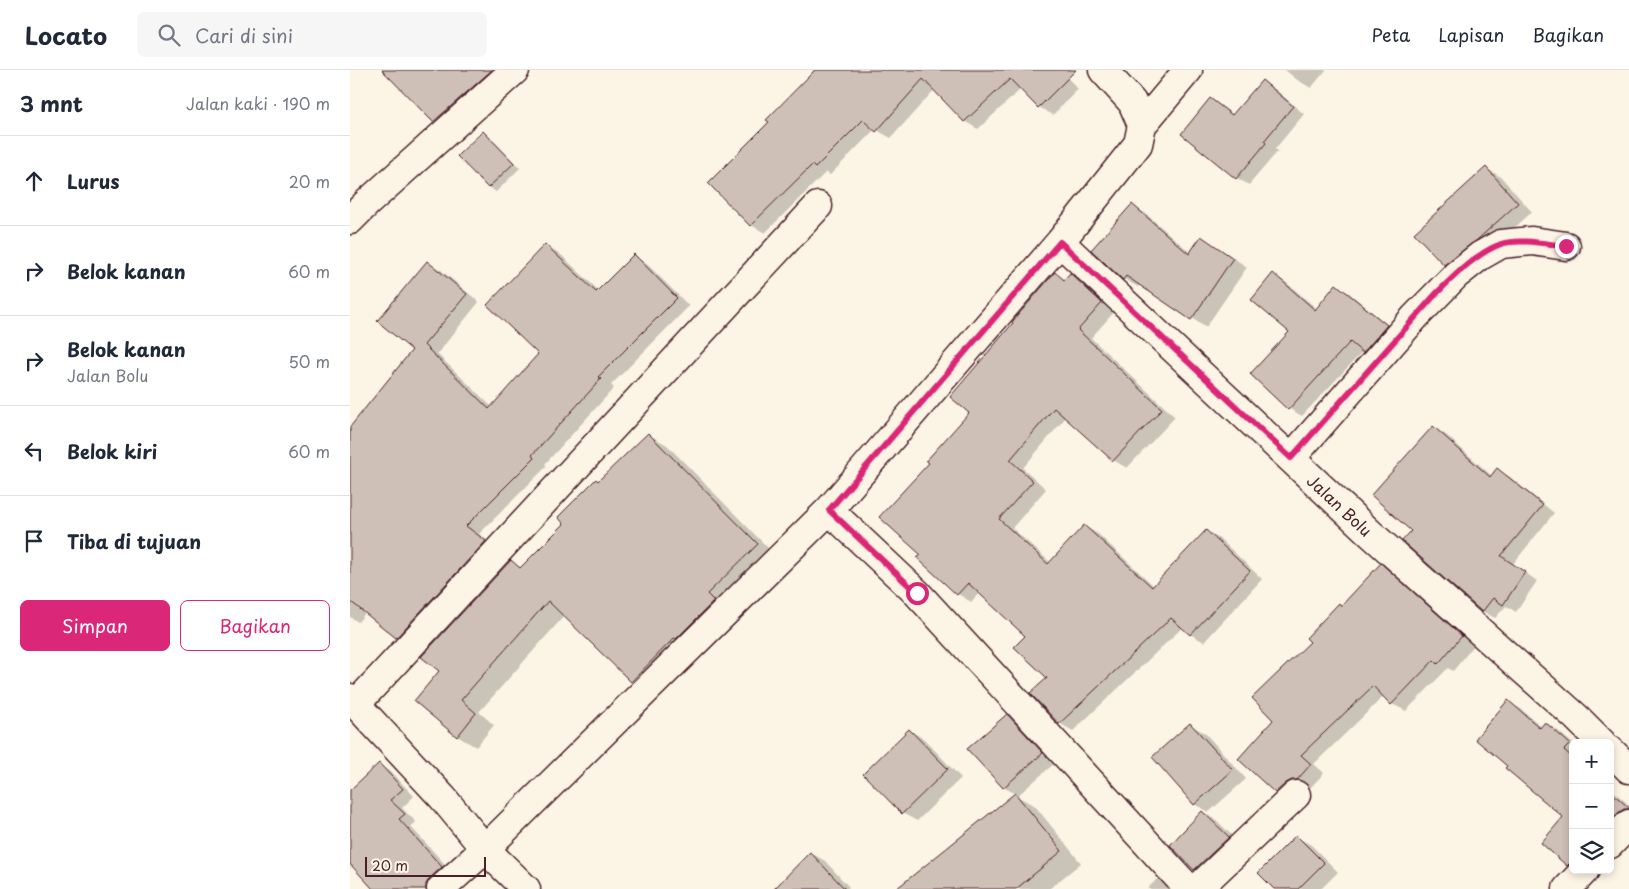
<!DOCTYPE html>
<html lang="id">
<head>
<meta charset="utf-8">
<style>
  :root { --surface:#fff; --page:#f6f6f7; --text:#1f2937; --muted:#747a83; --line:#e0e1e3; --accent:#db2777 }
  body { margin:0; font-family:"Playpen Sans",sans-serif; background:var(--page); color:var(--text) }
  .controls { position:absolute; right:15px; bottom:15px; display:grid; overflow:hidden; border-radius:8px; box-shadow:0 2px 8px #0003 }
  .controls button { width:45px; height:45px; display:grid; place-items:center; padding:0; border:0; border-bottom:1px solid var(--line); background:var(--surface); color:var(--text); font:25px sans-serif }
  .scale { position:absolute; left:15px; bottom:12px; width:121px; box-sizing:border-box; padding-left:5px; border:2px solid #4a1f2b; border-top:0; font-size:14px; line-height:18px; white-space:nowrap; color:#4a1f2b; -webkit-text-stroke:4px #fcf5e5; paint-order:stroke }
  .stop { position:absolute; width:15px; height:15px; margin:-11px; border:4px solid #db2777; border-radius:50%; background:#fff }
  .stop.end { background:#db2777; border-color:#fff; box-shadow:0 1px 5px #0008 }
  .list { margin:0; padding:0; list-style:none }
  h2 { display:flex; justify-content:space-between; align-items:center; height:65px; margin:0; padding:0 20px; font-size:21px }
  h2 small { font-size:16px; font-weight:400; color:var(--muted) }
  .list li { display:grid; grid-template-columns:32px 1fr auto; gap:15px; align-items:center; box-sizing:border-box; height:90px; padding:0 20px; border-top:1px solid var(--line) }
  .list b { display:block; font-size:19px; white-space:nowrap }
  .list p { margin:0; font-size:16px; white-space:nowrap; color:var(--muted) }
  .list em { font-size:16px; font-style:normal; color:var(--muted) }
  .actions { display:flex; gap:10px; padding:15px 20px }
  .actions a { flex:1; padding:11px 0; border:1px solid var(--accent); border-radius:8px; text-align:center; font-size:18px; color:var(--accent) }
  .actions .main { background:var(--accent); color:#fff }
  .icon { flex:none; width:28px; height:28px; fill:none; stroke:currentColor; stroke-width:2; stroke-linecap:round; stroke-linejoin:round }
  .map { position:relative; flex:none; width:1279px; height:819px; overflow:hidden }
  header { display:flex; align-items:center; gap:30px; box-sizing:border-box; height:70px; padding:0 25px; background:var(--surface); border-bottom:1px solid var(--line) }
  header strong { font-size:24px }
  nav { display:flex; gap:28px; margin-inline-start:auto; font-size:18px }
  .search { width:350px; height:45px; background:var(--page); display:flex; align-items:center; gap:12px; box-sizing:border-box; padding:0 18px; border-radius:8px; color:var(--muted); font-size:19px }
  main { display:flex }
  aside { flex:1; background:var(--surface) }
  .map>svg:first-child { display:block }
  .shadow { fill:#0003 }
  .building { fill:#cfc0b7; stroke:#4a1f2b }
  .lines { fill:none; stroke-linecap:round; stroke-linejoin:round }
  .minor-casing { stroke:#4a1f2b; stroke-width:31 }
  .minor { stroke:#fcf5e5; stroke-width:28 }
  .route { stroke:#db2777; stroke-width:6 }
  .labels { text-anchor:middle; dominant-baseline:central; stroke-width:4; stroke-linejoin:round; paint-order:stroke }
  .street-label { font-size:16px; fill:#4a1f2b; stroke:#fcf5e5 }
</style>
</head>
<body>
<header>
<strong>Locato</strong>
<div class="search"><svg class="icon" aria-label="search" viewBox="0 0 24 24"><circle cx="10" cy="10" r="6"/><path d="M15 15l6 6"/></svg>Cari di sini</div>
<nav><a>Peta</a><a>Lapisan</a><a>Bagikan</a></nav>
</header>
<main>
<aside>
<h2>3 mnt<small>Jalan kaki · 190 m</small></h2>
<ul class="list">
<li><svg class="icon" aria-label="ahead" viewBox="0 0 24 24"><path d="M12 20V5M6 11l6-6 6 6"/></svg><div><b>Lurus</b></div><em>20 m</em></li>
<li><svg class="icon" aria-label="right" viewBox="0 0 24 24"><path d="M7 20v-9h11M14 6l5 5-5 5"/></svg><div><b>Belok kanan</b></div><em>60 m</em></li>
<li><svg class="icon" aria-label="right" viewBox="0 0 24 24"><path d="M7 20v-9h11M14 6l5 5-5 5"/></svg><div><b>Belok kanan</b><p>Jalan Bolu</p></div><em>50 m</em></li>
<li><svg class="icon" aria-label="left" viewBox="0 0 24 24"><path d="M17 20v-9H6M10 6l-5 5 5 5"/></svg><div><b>Belok kiri</b></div><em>60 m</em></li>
<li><svg class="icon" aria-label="arrive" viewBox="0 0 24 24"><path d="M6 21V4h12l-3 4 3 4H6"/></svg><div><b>Tiba di tujuan</b></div></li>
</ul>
<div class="actions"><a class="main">Simpan</a><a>Bagikan</a></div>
</aside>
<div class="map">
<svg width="1279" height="819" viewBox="0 0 1279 819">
  <rect width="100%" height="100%" fill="#fcf5e5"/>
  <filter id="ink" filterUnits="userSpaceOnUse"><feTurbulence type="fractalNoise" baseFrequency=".02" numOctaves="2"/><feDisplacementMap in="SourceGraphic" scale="10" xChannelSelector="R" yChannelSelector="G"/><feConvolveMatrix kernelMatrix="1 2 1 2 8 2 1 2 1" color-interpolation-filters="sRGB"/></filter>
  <g filter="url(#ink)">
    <path class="shadow" d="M64,0h105l-68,61 -17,-10 -36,-36z
      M463,0h247l18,19 -25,26 -14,-8 -18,-18 -43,40 -14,-8 -29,-32 -44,49 -16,-9 -45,46 -4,-3 -61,61 -14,-8 -41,-42 61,-61 43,-49 -2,-2z
      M935,0h41l-15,18 -15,-9z
      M912,12l13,7 29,25 -29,35 3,2 -29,34 -12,-7 -54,-44 28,-35 23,16z
      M133,63l7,4 30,31 -24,24 -7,-5 -31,-31z
      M1137,99l14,8 31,35 -40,36 -33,25 -15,-9z
      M782,135l14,9 45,39 24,-7 32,21 -41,60 -65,-43 -3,3 -14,-8z
      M196,176l13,7 40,38 35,-35 13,8 42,42 -78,79 3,3 -69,76 2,2 -68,68 19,15 -88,95 -13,-8 -31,-24 -8,10 -8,-5v-188l64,-79 13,-88 14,8 38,32 -42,52 55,53 48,-53z
      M706,204l10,6 5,-5 13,8 31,28 -24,27 84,79 -48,51 -14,-8 -47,-43 -43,51 23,21 -34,39 39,35 33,-37 14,8 56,52 52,-54 14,7 42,40 -58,63 -14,-8 -7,-7 -110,104 -14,-8 -11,-45 -21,-42 -47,-44 -9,10 -13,-8 -36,-39 9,-92 40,-50z
      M924,205l13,8 30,26 19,-23 13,7 50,41 -22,25 -14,-8 -61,65 -14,-8 2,-76z
      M1083,357l13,8 46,41 5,-6 13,7 44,36 -41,51 24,17 -21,31 -10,-6 -11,12 -13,-7 -69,-80z
      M298,364l19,11 109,111 -125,136 -19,-11 -67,-66 -86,97 15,13 -18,22 -19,-11 -16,-65 70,-109 11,6 44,-44 33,-42z
      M1031,495l14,8 80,71 -22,27 -5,-3 -42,43 -14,-7 -8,-8 -70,68 10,9 -13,14h-5l-16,13 -14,-8 -37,-33 36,-39 36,-78 28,-37 3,2z
      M1158,632l13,7 21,18 4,-4 12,8 15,13v124l-5,-3 -3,-48z
      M657,645l14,8 35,39 -39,34 18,10 46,57 -32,26h-151l118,-95 -13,-7z
      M840,655l15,8 41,46 -37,33 -15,-8z
      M559,660l15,9 37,39 -44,43 -15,-8z
      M29,695l12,7 23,24 -12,12 14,14 -5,5 42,46 -18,16h-60l-22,-23 -3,2v-76z
      M1260,718l19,17v17l-19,21z
      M853,742l14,9 26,25 -34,31 -14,-8 -24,-24z
      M946,767l15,8 27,27 -17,17h-45z
      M461,783l14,8 24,26 -2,2h-57z
      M807,809l13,7 3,3h-26z"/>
    <path class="building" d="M32,0h110l-59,52z
      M465,0h261l-38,38 -28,-29 -46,43 -41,-43 -47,53 -13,-12 -48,48 -3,-3 -62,61 -42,-43 61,-61 -3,-2z
      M912,10l31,26 -29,35 2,2 -30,36 -55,-45 29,-36 22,17z
      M133,61l31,32 -26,25 -31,-32z
      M1136,97l32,36 -41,37 -33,25 -30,-32z
      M782,134l57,50 12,-18 32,22 -42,62 -65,-44 -3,4 -32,-30z
      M195,174l51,48 38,-38 43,44 -79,79 3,2 -69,76 2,3 -68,68 20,15 -90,97 -46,-37v-174l62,-77 -35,-29 50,-60 40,33 -43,51 65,64 49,-55 -51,-49z
      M705,202l9,8 6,-7 32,30 -24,27 84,79 -49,52 -59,-53 -44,52 23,21 -34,38 49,45 36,-39 68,62 54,-57 44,41 -60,64 -19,-17 -112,106 -29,-31 17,-15 -33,-31 11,-11 -57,-53 -11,12 -40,-37 4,-3 -42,-38 50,-54 -3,-2 43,-48 -19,-16 63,-74 -1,-1z
      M923,203l42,37 21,-26 51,41 -24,28 -13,-11 -62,68 -38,-36 39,-42 -38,-32z
      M1083,356l57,51 7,-9 46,37 -42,51 24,16 -22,33 -10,-7 -11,14 -80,-71 9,-10 -40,-36z
      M298,363l110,111 -51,50 7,7 -38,38 -2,-1 -43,44 -83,-81 -87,99 15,13 -19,24 -43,-36 25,-30 -18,-14 90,-97 9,8 44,-44 -6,-7 38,-38 2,2z
      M1031,493l81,73 -24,28 -4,-4 -43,45 -18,-19 -72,69 10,9 -14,16h-5l-6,3 -11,10 -37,-34 35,-39 -21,-22 58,-56 -4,-4 33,-35 2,3z
      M1158,630l32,28 5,-6 25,22 -6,6 9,8v102l-6,6 -26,-23 22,-26 -58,-49 2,-2 -32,-27z
      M657,644l36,39 -40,35 -36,-39z
      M840,653l43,47 -39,35 -42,-48z
      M559,659l39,40 -46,45 -39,-40z
      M29,693l24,26 -13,11 15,14 -6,5 43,48 -12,11 -4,6v5h-53l-23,-25v-74z
      M1260,721l19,17v1h-5l-6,4 -8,8z
      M665,723l47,58 -46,38h-120z
      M852,741l27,26 -35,33 -24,-25z
      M946,765l28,28 -26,26h-24l-16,-16z
      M460,782l35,37h-71z"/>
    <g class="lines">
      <defs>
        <path id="minor" d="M753,0l29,32 10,23
          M0,150l17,-17 148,-133
          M710,172l311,292 205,183 26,26
          M941,388l124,-141 41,-42 24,-19 21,-12 31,-3 34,5
          M479,440l88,83 272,296
          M0,628l93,100 42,51 41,40
          M6,634l462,-498
          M1260,680l19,19
          M1260,774l19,-20
          M91,819l44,-40 344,-339 231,-268 78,-98 4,-19 46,-55
          M847,819l99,-94
          M1217,819l18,-19"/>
      </defs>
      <use href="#minor" class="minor-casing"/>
      <use href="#minor" class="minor"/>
    </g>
  </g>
  <g class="lines" filter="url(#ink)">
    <path class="route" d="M567,523l-88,-83 231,-268 231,216 143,-162c18,-18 42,-43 67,-52 18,-6 46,0 65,2"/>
  </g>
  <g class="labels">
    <g class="street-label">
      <text transform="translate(990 435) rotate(43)">Jalan Bolu</text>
    </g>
  </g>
</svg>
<div class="controls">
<button>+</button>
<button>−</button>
<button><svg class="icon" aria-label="layers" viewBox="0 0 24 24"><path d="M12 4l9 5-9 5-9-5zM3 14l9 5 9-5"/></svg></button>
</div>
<div class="scale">20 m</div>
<div class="stop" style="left:567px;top:523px"></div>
<div class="stop end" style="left:1216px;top:176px"></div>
</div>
</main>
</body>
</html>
